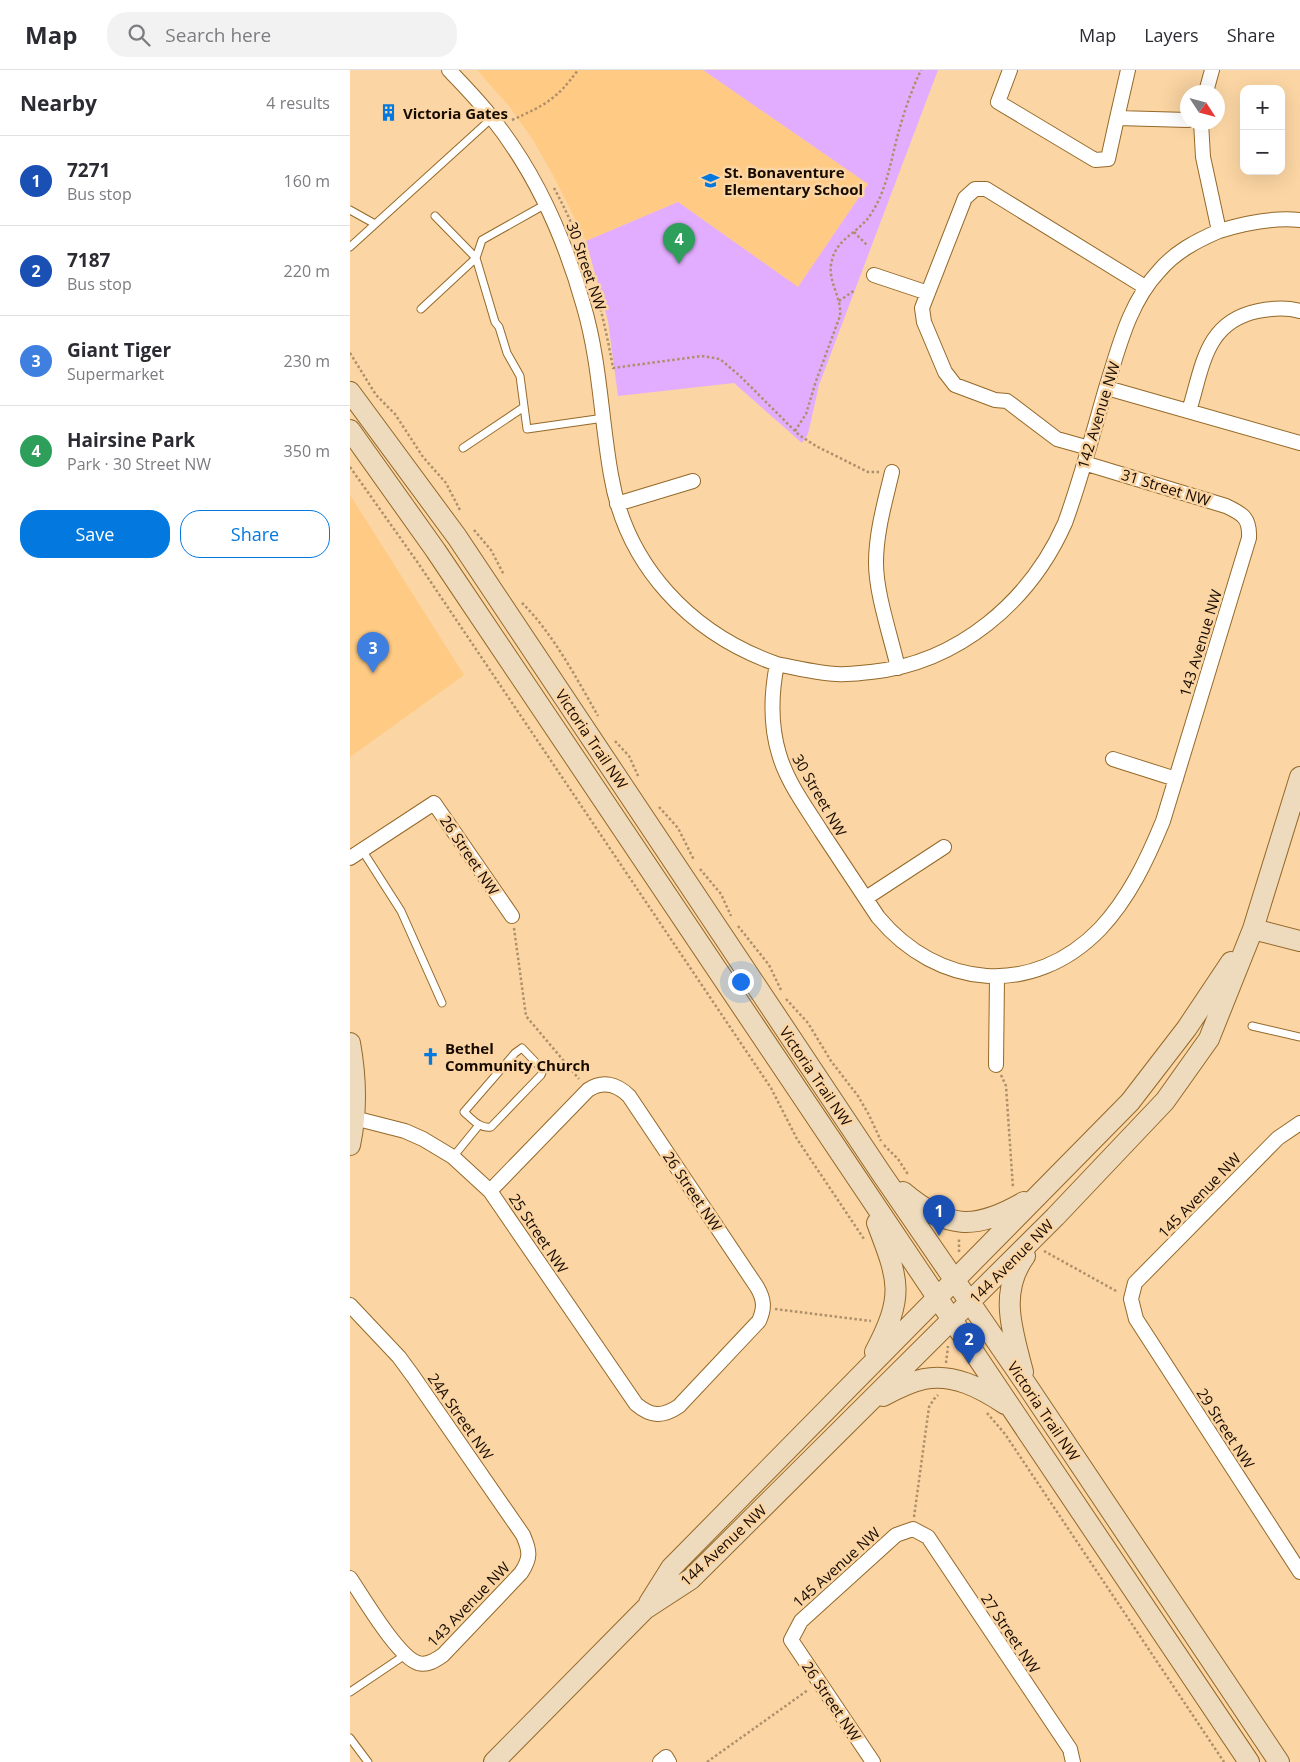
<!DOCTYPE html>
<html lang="en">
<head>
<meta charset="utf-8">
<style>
  :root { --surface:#fff; --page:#f2f2f3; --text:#2b2b33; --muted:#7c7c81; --line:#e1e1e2; --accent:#0379e0 }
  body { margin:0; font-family:"Open Sans",sans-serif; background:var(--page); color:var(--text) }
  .controls { position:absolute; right:15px; top:15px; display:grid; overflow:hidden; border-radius:10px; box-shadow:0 5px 20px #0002 }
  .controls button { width:45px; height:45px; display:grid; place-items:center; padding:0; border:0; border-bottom:1px solid var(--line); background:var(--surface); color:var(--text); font:25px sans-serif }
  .compass { position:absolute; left:830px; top:15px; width:45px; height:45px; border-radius:50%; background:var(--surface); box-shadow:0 5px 20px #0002; rotate:126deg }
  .you { position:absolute; left:390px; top:911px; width:18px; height:18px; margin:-12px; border:4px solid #fff; border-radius:50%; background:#1a73e8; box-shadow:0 0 0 8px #1a73e833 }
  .badge { display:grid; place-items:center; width:32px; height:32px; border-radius:50%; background:var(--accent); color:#fff; font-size:16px; font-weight:700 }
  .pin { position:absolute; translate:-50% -41px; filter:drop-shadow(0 1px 2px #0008) }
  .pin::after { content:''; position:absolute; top:26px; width:18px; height:15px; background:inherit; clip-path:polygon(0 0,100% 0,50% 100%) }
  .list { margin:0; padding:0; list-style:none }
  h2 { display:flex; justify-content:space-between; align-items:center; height:65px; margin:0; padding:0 20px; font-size:21px }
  h2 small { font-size:16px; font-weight:400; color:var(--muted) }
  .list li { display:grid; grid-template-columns:32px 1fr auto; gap:15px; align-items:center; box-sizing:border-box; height:90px; padding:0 20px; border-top:1px solid var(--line) }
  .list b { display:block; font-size:19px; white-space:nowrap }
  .list p { margin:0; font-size:16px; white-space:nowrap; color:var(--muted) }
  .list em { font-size:16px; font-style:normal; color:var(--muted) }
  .actions { display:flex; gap:10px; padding:15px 20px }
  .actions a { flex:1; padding:11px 0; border:1px solid var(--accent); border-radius:20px; text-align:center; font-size:18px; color:var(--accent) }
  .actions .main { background:var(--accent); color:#fff }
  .icon { flex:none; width:28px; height:28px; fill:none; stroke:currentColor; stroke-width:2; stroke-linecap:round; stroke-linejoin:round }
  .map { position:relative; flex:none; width:950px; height:1692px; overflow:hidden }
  header { display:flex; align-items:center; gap:30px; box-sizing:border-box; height:70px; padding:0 25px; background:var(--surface); border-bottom:1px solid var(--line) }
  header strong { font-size:24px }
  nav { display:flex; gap:28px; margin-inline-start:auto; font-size:18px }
  .search { width:350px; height:45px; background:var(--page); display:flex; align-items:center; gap:12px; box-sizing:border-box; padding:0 18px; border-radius:20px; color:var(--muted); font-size:19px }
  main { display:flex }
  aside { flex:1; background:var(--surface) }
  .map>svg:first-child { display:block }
  .built { fill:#ffca83 }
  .green { fill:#e2adfe }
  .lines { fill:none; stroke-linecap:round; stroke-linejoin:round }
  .lane-casing { stroke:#946929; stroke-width:9 }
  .street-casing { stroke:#946929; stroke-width:16 }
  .secondary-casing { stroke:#946929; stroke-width:22 }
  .path { stroke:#ad906b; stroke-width:2.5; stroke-dasharray:2.5 2.5; stroke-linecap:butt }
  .lane { stroke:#fff; stroke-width:7 }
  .street { stroke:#fff; stroke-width:14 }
  .secondary { stroke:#eedbbe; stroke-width:20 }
  .labels { text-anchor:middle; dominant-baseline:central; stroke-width:5; stroke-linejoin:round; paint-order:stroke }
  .poi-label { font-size:15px; font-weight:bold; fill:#170b00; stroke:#fbd5a3; text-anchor:start }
  .street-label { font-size:15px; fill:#170b00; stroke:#fbd5a3 }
</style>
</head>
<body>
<header>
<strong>Map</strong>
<div class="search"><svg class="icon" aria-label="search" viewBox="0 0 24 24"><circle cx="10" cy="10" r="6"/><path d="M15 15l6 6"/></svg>Search here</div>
<nav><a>Map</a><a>Layers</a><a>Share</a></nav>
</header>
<main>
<aside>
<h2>Nearby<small>4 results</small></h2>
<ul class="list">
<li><span class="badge" style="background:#1a4fb4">1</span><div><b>7271</b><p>Bus stop</p></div><em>160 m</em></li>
<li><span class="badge" style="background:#1a4fb4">2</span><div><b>7187</b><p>Bus stop</p></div><em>220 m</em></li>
<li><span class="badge" style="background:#3f7fe0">3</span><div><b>Giant Tiger</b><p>Supermarket</p></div><em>230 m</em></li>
<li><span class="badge" style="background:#2e9e5b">4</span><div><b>Hairsine Park</b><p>Park · 30 Street NW</p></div><em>350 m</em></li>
</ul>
<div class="actions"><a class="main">Save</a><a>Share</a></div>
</aside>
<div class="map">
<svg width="950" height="1692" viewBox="0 0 950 1692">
  <rect width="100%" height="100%" fill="#fbd5a3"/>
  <path class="built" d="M127,0h226l165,114 -70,103 -120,-85 -92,39 -32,-64 -21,-37 -24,-34z
    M0,425l114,180 -114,82z"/>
  <path class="green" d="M353,0h235l-119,315 -11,49 -6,9 -68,-60 -116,13 -10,-75 -22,-80 92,-39 120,85 70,-103z"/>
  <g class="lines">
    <defs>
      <path id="lane" d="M0,140l25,14
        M85,146l41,42 19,64 4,5 8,26 13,23 7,53 77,-11
        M0,177l142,-129
        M71,239l55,-51 6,-18 64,-36
        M113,378l61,-41
        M12,780l39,61 41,92
        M902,956l48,11
        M172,978l21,22 -2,5 -50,52c-11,2 -19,-8 -27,-15l51,-59z
        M103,1087l26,-32
        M0,1622l55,-37
        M0,1668l18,24"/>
      <path id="street" d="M99,0c15,16 30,31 43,48 44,55 73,121 92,189 16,55 17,112 27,168 15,91 80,159 166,189 -6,30 -7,60 2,90 8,28 27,53 42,77 19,29 38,57 57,86 60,72 155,81 222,12 29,-31 47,-69 63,-108l86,-283c1,-20 -6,-24 -23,-32l-142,-43
        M660,0l-12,32 97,58 13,-1 9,-41
        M778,0l-11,48 71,2
        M856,22l6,-22
        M869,161c26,-8 53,-14 81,-11
        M524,205l54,18
        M757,318l193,55
        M839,341c14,-45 16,-89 69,-100 15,-3 28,-4 42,0
        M739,378l-32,-9 -50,-38 -12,-1 -40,-15 -10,-13 -21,-50 -2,-14 43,-110 10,-9h11l159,98
        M542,402c-7,30 -16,60 -16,91 0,31 15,74 22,105
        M267,434l76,-23
        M427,594c19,4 40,9 60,10 11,1 23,-1 34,-2 87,-9 159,-70 194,-149 16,-44 28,-90 41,-135 13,-41 23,-85 53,-117 16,-19 37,-30 60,-40l-16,-74 -2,-35
        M763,689l63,20
        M0,788l84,-55 78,113
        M516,828l78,-51
        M646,995l1,-88
        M4,1048l51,13 18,8 30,18 37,34 146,213c15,13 27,13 43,2l80,-85c6,-13 5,-22 -2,-34l-128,-191c-12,-12 -26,-16 -41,-6l-98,101
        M950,1053l-22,15 -143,145 -4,16 5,20 164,253
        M0,1235l49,52 14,19 110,159c7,16 8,23 -2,38l-78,82c-7,5 -16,11 -25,8 -20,-6 -55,-66 -68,-85
        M310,1692l6,-5 3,5
        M523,1692l-82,-122 10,-19 95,-86 17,-6 15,8 142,212 3,13"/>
      <path id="secondary" d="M0,322l107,145 424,636 145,211 253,378
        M0,360l86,121 813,1211
        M903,859l47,12
        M0,973c6,33 7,69 0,102
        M553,1122c44,37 71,39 121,10
        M525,1282c30,-57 24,-71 2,-129
        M673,1302c-10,-40 -25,-79 2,-116
        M533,1326c13,-7 27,-14 41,-17 29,-6 57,9 81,25
        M299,1533l22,-35 459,-466 57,-74 44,-66
        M144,1692l151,-153 46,-30 364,-362 110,-116 44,-62 44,-110 47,-152"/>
    </defs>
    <use href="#lane" class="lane-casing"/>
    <use href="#street" class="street-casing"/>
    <use href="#secondary" class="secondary-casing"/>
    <path class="path" d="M162,50c33,-15 44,-20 66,-50
      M204,118c31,57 48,117 59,180l89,-12 18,3 20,17 59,59 17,11 52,26h11
      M504,162l14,14
      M489,231l16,-11
      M0,283l26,42 19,19 28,43 23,26 15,29
      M445,361l11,-17 10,-33 24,-65c2,-20 -14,-36 -8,-56 5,-22 28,-28 39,-46 15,-23 19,-49 26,-76 6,-23 14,-47 24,-68
      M0,397l68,96 353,525 26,51 67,100
      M124,460l17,20 13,25
      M172,533c30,29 55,76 76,113
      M265,671l14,15 10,22
      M309,737l19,21 16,32
      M350,799l21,25 10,22
      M388,856l31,39 12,25
      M164,858l12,88 53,63
      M436,929l22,24 23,38 27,35 11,19 12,26
      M651,1005l5,11 7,102
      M534,1075l14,14 11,17
      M694,1181l74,41
      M609,1182v-15
      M425,1239l96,12
      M596,1293l2,-17
      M637,1343l18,21 219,328
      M564,1447l15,-110 5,-8 4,-4
      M357,1692l101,-72"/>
    <use href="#lane" class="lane"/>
    <use href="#street" class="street"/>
    <use href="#secondary" class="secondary"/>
  </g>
  <defs>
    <symbol id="building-bare" viewBox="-9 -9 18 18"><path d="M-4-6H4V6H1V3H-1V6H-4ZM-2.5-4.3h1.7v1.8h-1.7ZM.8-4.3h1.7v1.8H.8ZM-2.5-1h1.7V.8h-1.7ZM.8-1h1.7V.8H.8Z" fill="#0379e0" stroke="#fbd5a3" stroke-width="2.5" paint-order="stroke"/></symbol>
    <symbol id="school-bare" viewBox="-9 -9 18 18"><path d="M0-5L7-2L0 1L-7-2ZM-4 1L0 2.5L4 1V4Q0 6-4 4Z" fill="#0379e0" stroke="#fbd5a3" stroke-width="2.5" paint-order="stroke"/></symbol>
    <symbol id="church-bare" viewBox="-9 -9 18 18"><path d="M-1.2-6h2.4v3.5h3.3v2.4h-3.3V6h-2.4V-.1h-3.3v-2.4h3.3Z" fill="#0379e0" stroke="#fbd5a3" stroke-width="2.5" paint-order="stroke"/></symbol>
  </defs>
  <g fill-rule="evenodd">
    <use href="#building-bare" x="26" y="30" width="25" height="25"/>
    <use href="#school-bare" x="348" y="98" width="25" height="25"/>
    <use href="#church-bare" x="68" y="974" width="25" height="25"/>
  </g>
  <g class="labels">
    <g class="poi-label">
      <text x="53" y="43">Victoria Gates</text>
      <text x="374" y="102">St. Bonaventure<tspan x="374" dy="17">Elementary School</tspan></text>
      <text x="95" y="978">Bethel<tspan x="95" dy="17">Community Church</tspan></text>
    </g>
    <g class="street-label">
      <text transform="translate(237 196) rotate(71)">30 Street NW</text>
      <text transform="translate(748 345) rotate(-73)">142 Avenue NW</text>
      <text transform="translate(816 417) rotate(17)">31 Street NW</text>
      <text transform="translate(850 573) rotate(-73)">143 Avenue NW</text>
      <text transform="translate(242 669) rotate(56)">Victoria Trail NW</text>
      <text transform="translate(470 725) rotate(60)">30 Street NW</text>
      <text transform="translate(120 785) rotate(56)">26 Street NW</text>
      <text transform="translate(466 1006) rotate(56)">Victoria Trail NW</text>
      <text transform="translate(343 1121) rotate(56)">26 Street NW</text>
      <text transform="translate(849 1125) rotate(-46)">145 Avenue NW</text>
      <text transform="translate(189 1163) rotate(56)">25 Street NW</text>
      <text transform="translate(661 1191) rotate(-45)">144 Avenue NW</text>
      <text transform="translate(694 1341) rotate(56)">Victoria Trail NW</text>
      <text transform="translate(111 1346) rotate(55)">24A Street NW</text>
      <text transform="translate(876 1358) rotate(57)">29 Street NW</text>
      <text transform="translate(373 1475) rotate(-43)">144 Avenue NW</text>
      <text transform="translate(486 1497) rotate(-42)">145 Avenue NW</text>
      <text transform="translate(118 1534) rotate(-46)">143 Avenue NW</text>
      <text transform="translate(661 1563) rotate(56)">27 Street NW</text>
      <text transform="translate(482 1631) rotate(56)">26 Street NW</text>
    </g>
  </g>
</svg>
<div class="controls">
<button>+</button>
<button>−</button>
</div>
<svg class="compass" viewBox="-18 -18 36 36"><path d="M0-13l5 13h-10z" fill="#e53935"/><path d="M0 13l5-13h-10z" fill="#7c7c81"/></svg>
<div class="you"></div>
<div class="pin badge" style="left:589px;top:1166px;background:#1a4fb4">1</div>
<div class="pin badge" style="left:619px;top:1294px;background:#1a4fb4">2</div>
<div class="pin badge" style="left:23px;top:603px;background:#3f7fe0">3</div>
<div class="pin badge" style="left:329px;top:194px;background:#2e9e5b">4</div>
</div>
</main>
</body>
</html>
